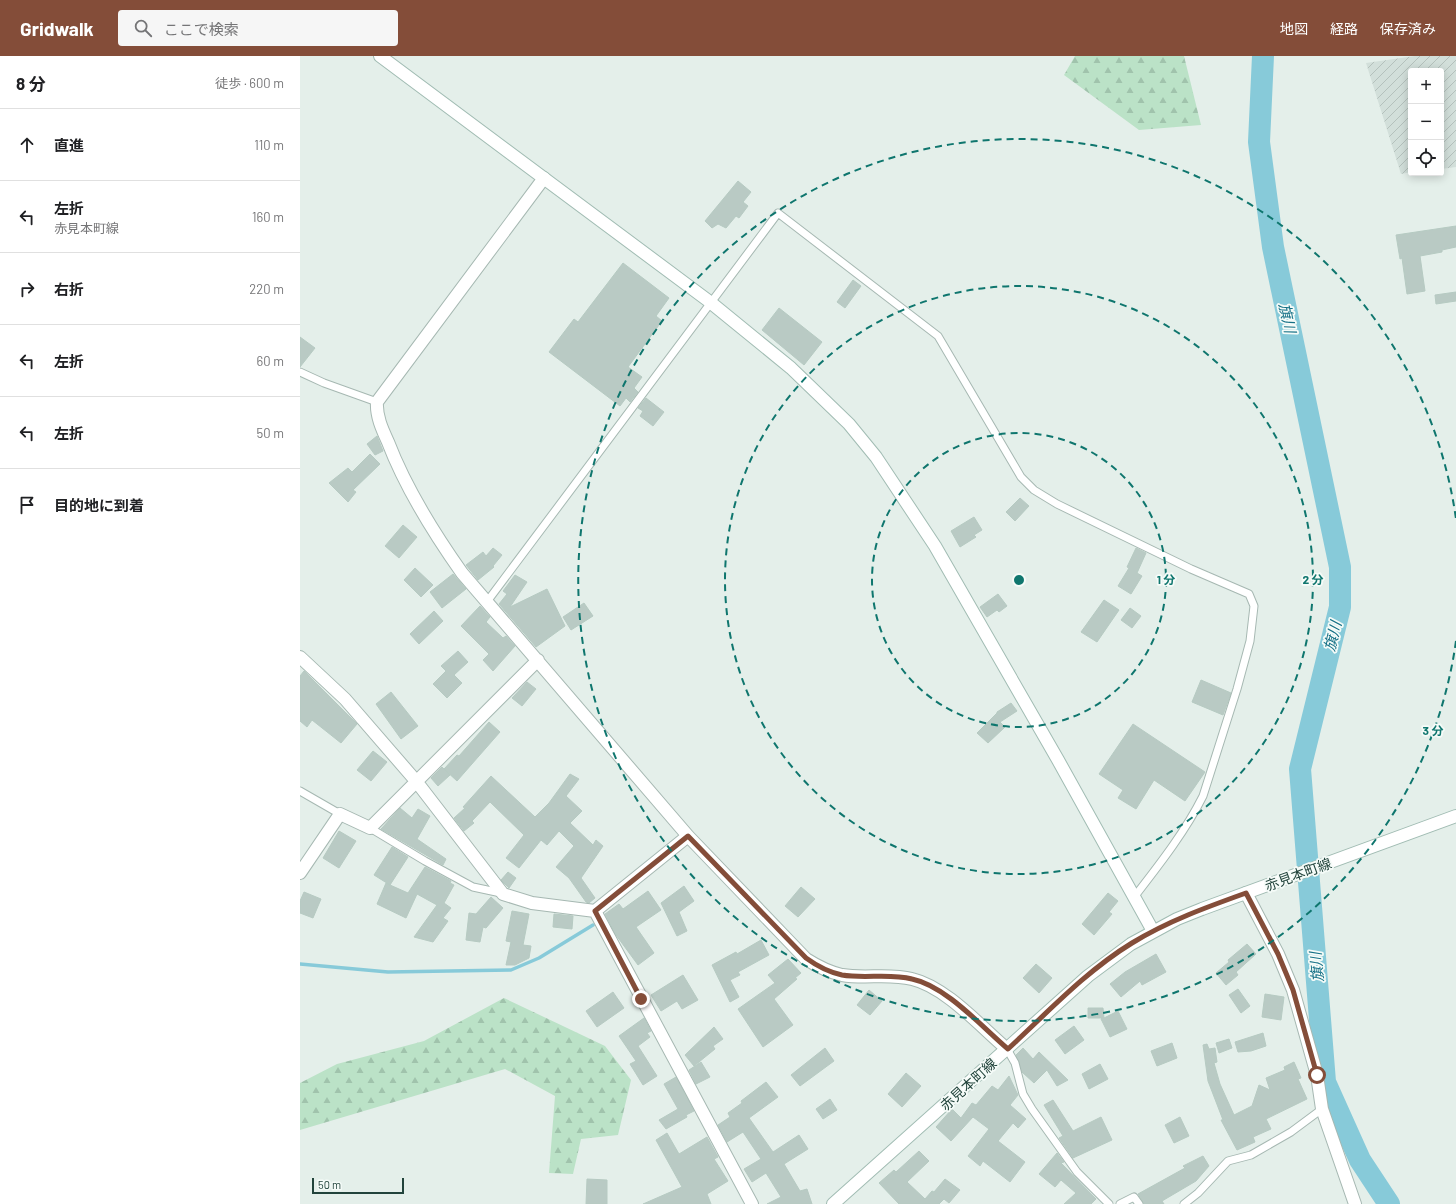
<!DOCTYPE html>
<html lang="ja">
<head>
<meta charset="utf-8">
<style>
  :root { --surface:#fff; --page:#f6f6f6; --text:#202124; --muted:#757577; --line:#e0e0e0; --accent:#844d39 }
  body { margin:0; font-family:Barlow,"Noto Sans JP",sans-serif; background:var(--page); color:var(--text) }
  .controls { position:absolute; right:12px; top:12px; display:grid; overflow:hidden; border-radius:4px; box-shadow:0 2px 10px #0003 }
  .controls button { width:36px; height:36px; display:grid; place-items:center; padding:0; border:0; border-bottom:1px solid var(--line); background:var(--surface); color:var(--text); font:20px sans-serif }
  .scale { position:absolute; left:12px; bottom:10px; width:92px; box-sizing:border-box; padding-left:4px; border:2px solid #21433b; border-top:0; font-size:11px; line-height:14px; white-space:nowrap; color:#21433b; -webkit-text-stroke:3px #f5fbf8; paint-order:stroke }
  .stop { position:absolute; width:12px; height:12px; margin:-9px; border:3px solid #844d39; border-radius:50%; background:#fff }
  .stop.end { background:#844d39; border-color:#fff; box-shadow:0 1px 4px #0008 }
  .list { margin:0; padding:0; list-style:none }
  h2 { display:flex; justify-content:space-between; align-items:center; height:52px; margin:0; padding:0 16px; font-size:17px }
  h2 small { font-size:13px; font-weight:400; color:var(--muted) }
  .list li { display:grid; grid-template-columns:26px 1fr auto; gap:12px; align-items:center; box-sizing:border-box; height:72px; padding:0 16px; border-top:1px solid var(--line) }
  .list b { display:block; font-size:15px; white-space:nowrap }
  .list p { margin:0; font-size:13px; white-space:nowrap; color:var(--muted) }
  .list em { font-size:13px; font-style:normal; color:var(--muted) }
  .icon { flex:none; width:22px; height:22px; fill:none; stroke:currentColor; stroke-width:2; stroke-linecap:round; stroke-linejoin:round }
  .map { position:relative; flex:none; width:1156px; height:1148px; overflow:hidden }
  header { display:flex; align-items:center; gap:24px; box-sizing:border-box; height:56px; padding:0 20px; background:var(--accent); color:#fff }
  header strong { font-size:19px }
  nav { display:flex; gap:22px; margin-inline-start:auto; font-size:14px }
  .search { width:280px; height:36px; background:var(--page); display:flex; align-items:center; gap:10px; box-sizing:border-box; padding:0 14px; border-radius:4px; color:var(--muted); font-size:15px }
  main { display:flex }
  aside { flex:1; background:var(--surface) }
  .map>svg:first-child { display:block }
  .industrial { fill:url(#industrial-furrows) }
  .forest { fill:url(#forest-firs) }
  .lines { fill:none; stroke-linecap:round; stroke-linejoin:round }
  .stream { stroke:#87cad9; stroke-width:3.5 }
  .river { stroke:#87cad9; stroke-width:22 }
  .building { fill:#b9cac4; stroke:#b6cac2 }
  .lane-casing { stroke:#a6b8b2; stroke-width:9 }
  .street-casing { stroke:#a6b8b2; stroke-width:14 }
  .secondary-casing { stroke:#a1bcb3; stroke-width:14 }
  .lane { stroke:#fff; stroke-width:7 }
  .street { stroke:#fff; stroke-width:12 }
  .secondary { stroke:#fff; stroke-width:12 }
  .route { stroke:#844d39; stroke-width:5 }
  .ring { fill:none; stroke:#0f766e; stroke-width:2; stroke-dasharray:7 5 }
  .labels { text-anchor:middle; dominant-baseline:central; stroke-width:3.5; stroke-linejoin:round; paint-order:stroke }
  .street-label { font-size:14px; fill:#21433b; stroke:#f5fbf8 }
  .water-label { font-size:15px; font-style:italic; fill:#147086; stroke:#f5fbf8 }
  .centre { fill:#0f766e; stroke:#f5fbf8; stroke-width:2 }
  .ring-label { font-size:12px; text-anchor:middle; font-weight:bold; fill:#0f766e; stroke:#f5fbf8; stroke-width:3.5; stroke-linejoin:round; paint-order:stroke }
</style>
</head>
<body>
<header>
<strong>Gridwalk</strong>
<div class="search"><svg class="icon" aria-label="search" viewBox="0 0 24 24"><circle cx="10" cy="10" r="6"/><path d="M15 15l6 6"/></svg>ここで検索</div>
<nav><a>地図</a><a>経路</a><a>保存済み</a></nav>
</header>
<main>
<aside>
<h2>8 分<small>徒歩 · 600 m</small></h2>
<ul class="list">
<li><svg class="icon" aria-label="ahead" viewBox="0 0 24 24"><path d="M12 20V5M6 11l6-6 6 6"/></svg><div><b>直進</b></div><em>110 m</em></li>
<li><svg class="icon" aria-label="left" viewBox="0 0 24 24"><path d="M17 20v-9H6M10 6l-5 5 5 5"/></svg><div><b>左折</b><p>赤見本町線</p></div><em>160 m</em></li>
<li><svg class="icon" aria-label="right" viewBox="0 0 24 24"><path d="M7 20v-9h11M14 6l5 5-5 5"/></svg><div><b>右折</b></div><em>220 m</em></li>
<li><svg class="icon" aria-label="left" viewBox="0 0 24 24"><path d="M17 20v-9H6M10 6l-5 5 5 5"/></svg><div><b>左折</b></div><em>60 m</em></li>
<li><svg class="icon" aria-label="left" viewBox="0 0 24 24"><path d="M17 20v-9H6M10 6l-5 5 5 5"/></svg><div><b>左折</b></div><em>50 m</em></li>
<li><svg class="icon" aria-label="arrive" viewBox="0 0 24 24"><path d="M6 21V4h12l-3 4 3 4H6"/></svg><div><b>目的地に到着</b></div></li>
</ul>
</aside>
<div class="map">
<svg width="1156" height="1148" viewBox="0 0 1156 1148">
  <defs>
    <pattern id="industrial-furrows" width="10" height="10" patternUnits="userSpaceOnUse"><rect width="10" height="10" fill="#d2dfda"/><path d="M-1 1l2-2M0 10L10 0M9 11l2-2" fill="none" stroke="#b4c1bc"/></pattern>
    <pattern id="forest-firs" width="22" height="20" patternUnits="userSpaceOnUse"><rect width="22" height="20" fill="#bbe2c7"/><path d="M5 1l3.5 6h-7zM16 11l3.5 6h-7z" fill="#a0c3ac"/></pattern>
  </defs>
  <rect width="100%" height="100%" fill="#e4efea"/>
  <path class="industrial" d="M1115,0h41v111l-15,2v-98h-30v101l-10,2 -35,-111z"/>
  <path class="forest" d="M775,0h109l17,69 -62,5 -75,-55z
    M204,942l101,48 26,34 -13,55 -37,4 -8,35 -24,-1 6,-77 -50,-27 -205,61v-47l37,-19 87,-23z"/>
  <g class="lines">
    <path class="stream" d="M0,908l88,8 123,-2 28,-12 54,-33"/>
    <path class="river" d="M963,0l-4,86 14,105 67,320v40l-40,162 25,313 35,78 29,44"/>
  </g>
  <path class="building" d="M438,125l13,11 -8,10 5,4 -9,12 -3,-2 -10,12 -8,-4 -6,4 -7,-7z
    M1156,170v21l-14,3v2l-22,4 5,35 -18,3 -5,-36 -2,1 -4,-24z
    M323,207l46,35 -13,18 6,5 -34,46 14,10 -8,11 4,4 -8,10 -4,-4 -6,8 -71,-54 25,-33 4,3z
    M553,224l8,6 -16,22 -8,-6z
    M1156,236v9l-20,3 -1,-9z
    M479,252l43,34 -18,23 -42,-35z
    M0,281l15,11 -15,19z
    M346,342l18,14 -11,14 -13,-10 3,-5 -5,-3z
    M77,380l6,15 -8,4 -8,-11z
    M70,398l10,10 -27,26 3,2 -8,10 -19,-19 19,-15 4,4z
    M720,442l9,8 -14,15 -9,-9z
    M674,461l8,13 -8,5 2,2 -16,10 -9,-16z
    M103,469l14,12 -18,21 -14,-12z
    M193,492l9,7 -9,11 1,1 -16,13 -12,-15 17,-13 3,4z
    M836,492l10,5 -9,20 5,3 -11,18 -13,-8 11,-18 -2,-1z
    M115,512l18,17 -12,12 -17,-17z
    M153,518l13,15 -24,19 -12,-16z
    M215,519l12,7 -17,25 37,-18 18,37 -29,21 -37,-43 8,-10 -4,-3z
    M698,538l9,12 -8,6 -2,-2 -10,7 -7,-10z
    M804,544l15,10 -22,32 -16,-10z
    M284,547l9,13 -22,14 -8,-13z
    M180,550l10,11 -4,5 17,16 3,-2 9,10 -22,25 -10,-11 6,-6 -28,-28z
    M830,552l11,8 -9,12 -11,-8z
    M134,555l9,10 -24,23 -9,-10z
    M158,595l10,11 -14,13 8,8 -15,15 -14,-14 13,-13 -5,-5z
    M4,615l53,53 -16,19 -29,-23 -5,7 -7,-6v-45z
    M901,624l30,13 -8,22 -31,-13z
    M227,626l9,7 -14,17 -10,-8z
    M91,636l27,34 -17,13 -25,-35z
    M711,647l6,8 -17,11 5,5 -17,16 -11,-10 20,-20v-1z
    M189,666l11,10 -43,49 -13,-12 6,6 -12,11 -7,-8 11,-11 2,2 13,-14 2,1z
    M833,668l72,48 -20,29 -31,-21 -18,29 -18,-11 5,-8 -24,-16z
    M73,695l14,11 -16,19 -14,-11z
    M270,718l9,5 -13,17 16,15 -12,12 23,22 3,-5 7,6 -22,32 14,20 -6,5 -3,-1 -17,-24 -13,-11 18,-21 -15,-15 -12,14 -6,-5 -22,28 -13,-10 18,-23 -34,-33 -18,19 2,2 -10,8 -10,-13 11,-10 -2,-1 28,-31 44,41 14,-14z
    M100,752l12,10 6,-9 12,7 -13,23 29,20 -3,6 -62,-36z
    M39,775l17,10 -17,27 -16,-10z
    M92,791l16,10 -18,28 18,8 17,-26 26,14 -1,2 4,2 -10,18 7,5 -8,10 5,3 -15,21 -19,-5 23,-32 -20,-11 -11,24 -29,-14 9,-21 4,2 -16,-10z
    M208,816l8,6 -7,10 -8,-8z
    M384,830l10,15 -15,11 8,19 -10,5 -16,-33z
    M501,831l14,12 -17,18 -13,-11z
    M348,835l13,19 -25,17 18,26 -16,12 -22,-30 -11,-21 14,-10 4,5z
    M4,836l17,7 -8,19 -13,-5v-12z
    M808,837l10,8 -9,11 3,2 -18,21 -12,-11z
    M191,841l12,11 -17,20 -3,-1 -3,15 -14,-2 3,-27 7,1z
    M212,855l17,3 -6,31 8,1 -2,12 -14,7h-9l5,-23 -5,-1z
    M254,858l19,2 -1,13 -19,-2z
    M461,884l8,15 -31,17 2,3 -10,5 9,17 -9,5 -18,-37 24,-13 1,2z
    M947,888l9,10 -20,18 2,3 -12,10 -10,-12 13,-11 -1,-2z
    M856,898l10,18 -24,13 -2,-4 -19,16 -11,-13 15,-12z
    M488,903l13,14 -6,5 2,1 -23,20 19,26 -30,22 -25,-38 37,-26 -7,-8z
    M736,908l16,14 -13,15 -16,-15z
    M383,919l15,25 -16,9 -5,-8 -16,10 -10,-16z
    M938,933l12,17 -9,7 -12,-18z
    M569,934l13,11 -12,14 -13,-10z
    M313,936l11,16 -27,19 -11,-16z
    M965,938l19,3 -3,23 -19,-3z
    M788,952h15l1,10 14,-7 9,18 -17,8 -9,-18 1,-1h-14z
    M344,962l7,13 -4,2 3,4 -12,9 19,30 -14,9 -13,-21 6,-3 -17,-25z
    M774,970l10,14 -19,14 -10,-14z
    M414,971l9,12 -10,7 2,3 -21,17 -9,-11z
    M963,977l3,13 -15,5 -13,1 -3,-10z
    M929,983l3,9 -13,5 -3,-10z
    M872,987l5,15 -20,8 -6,-15z
    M907,988l2,5 6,-1 2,14 -3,1 6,21 14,31 18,-9 7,-21 11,5 -4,-12 19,-8 -1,-3 10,-5 7,16 -3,1 9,20 -41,20 5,10 -18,8 2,5 -18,8 -16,-30h2l-15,-39 -5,-36z
    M525,992l9,13 -34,25 -9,-11z
    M723,992l10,11 6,-7 29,28 -11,6 -10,-16 -13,13 -12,-11 -6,-17z
    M401,1006l9,15 -14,7 -7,-14z
    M800,1008l8,15 -19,10 -7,-15z
    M606,1017l15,13 -19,21 -14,-13z
    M709,1020l9,19 -8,10 16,14 -8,9 -5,-5 -15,18 27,21 -15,20 -27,-21 -3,5 -12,-10 21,-27 -16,-12 -22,24 -15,-14 16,-18 9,9 11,-15 4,2 16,-19 6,4z
    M376,1021l18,34 -8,4 1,2 -21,12 -7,-9 19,-11 -14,-25z
    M466,1026l12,15 -29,21 24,34 26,-17 9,14 -24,15 16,27 7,-2 5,15h-45l14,-7 -15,-24 -14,9 -8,-13 17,-10 -18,-27 -16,10 -9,-17 12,-8 -2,-4 14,-10 -1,-2z
    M530,1043l7,11 -14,9 -7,-10z
    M753,1044l20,31 28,-14 11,23 -39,18 -14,-20 4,-2 -19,-31z
    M880,1061l9,19 -15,7 -9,-18z
    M367,1077l12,21 28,-17 11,20 -4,2 14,22 -21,13 4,10h-68l39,-17 -26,-47z
    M619,1095l10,10 -22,21 18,17 7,-8 2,1 11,-13 15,11 -11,13 -5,-4 -5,5h-40l-20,-21 15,-13 2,2z
    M757,1097l7,9 -3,1 35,36 -5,5h-27l12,-11 -15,-13 -6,7 -16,-13z
    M903,1100l6,10 -13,15 -34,20 2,3h-20l-6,-10 47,-26 -2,-2z
    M287,1123l20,1v24h-21z"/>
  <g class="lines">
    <defs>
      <path id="lane" d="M0,316l24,11 53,19
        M186,547l292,-390 160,123 83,141 13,13 23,14 134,65 58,25 5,12 -4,35 -13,48 -34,107c-18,36 -44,69 -68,100
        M0,735l40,23
        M70,772l55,33 48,26 28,6
        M707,993l8,14 8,31 9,15 45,63 32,32
        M820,1148l14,-7 5,7
        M884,1148l14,-11 30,-32 23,-6 40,-23 31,-23"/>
      <path id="street" d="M244,122l-167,224c-1,14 5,27 11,40 18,47 45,90 74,131l226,263 118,123c11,7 22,13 36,16 23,4 47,-2 70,4 34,8 69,48 95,70
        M0,601l45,42 71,82 87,113 29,9 63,8 157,293
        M0,817l40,-59 30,14 168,-168
        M946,837l32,61 15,36 24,85 5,34 33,95
        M295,855l93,-75"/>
      <path id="secondary" d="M80,0l330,246 81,66 58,56 27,33 59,89 123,214 95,171
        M533,1148l255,-228 43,-32 46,-25 25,-10 254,-93"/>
    </defs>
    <use href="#lane" class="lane-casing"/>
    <use href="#street" class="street-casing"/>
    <use href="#secondary" class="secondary-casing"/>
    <use href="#lane" class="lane"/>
    <use href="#street" class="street"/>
    <use href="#secondary" class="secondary"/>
  </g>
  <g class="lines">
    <path class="route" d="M341,943l-46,-88 93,-75 118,122c11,8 22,14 36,17 23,4 47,-2 70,4 34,7 70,48 96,70 39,-36 78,-78 124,-106 36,-22 75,-36 114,-50l32,61 15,36 24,85"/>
  </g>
  <g class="ring">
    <circle cx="719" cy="524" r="147"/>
    <circle cx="719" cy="524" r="294"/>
    <path d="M1156 585A441 441 0 1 1 1156 463"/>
  </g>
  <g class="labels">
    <g class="street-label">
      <text transform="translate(998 818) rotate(-20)">赤見本町線</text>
      <text transform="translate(668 1028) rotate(-42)">赤見本町線</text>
    </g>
    <g class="water-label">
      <text transform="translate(988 262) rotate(78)">旗川</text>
      <text transform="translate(1032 580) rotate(-76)">旗川</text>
      <text transform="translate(1016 911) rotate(-95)">旗川</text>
    </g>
  </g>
  <circle cx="719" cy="524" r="6" class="centre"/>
  <g class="ring-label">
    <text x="866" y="528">1 分</text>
    <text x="1013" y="528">2 分</text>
    <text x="1133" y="679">3 分</text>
  </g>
</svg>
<div class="controls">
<button>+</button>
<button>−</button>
<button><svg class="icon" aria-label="locate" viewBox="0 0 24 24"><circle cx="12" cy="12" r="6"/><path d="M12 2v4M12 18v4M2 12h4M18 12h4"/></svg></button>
</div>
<div class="scale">50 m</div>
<div class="stop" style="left:1017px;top:1019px"></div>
<div class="stop end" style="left:341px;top:943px"></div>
</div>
</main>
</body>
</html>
